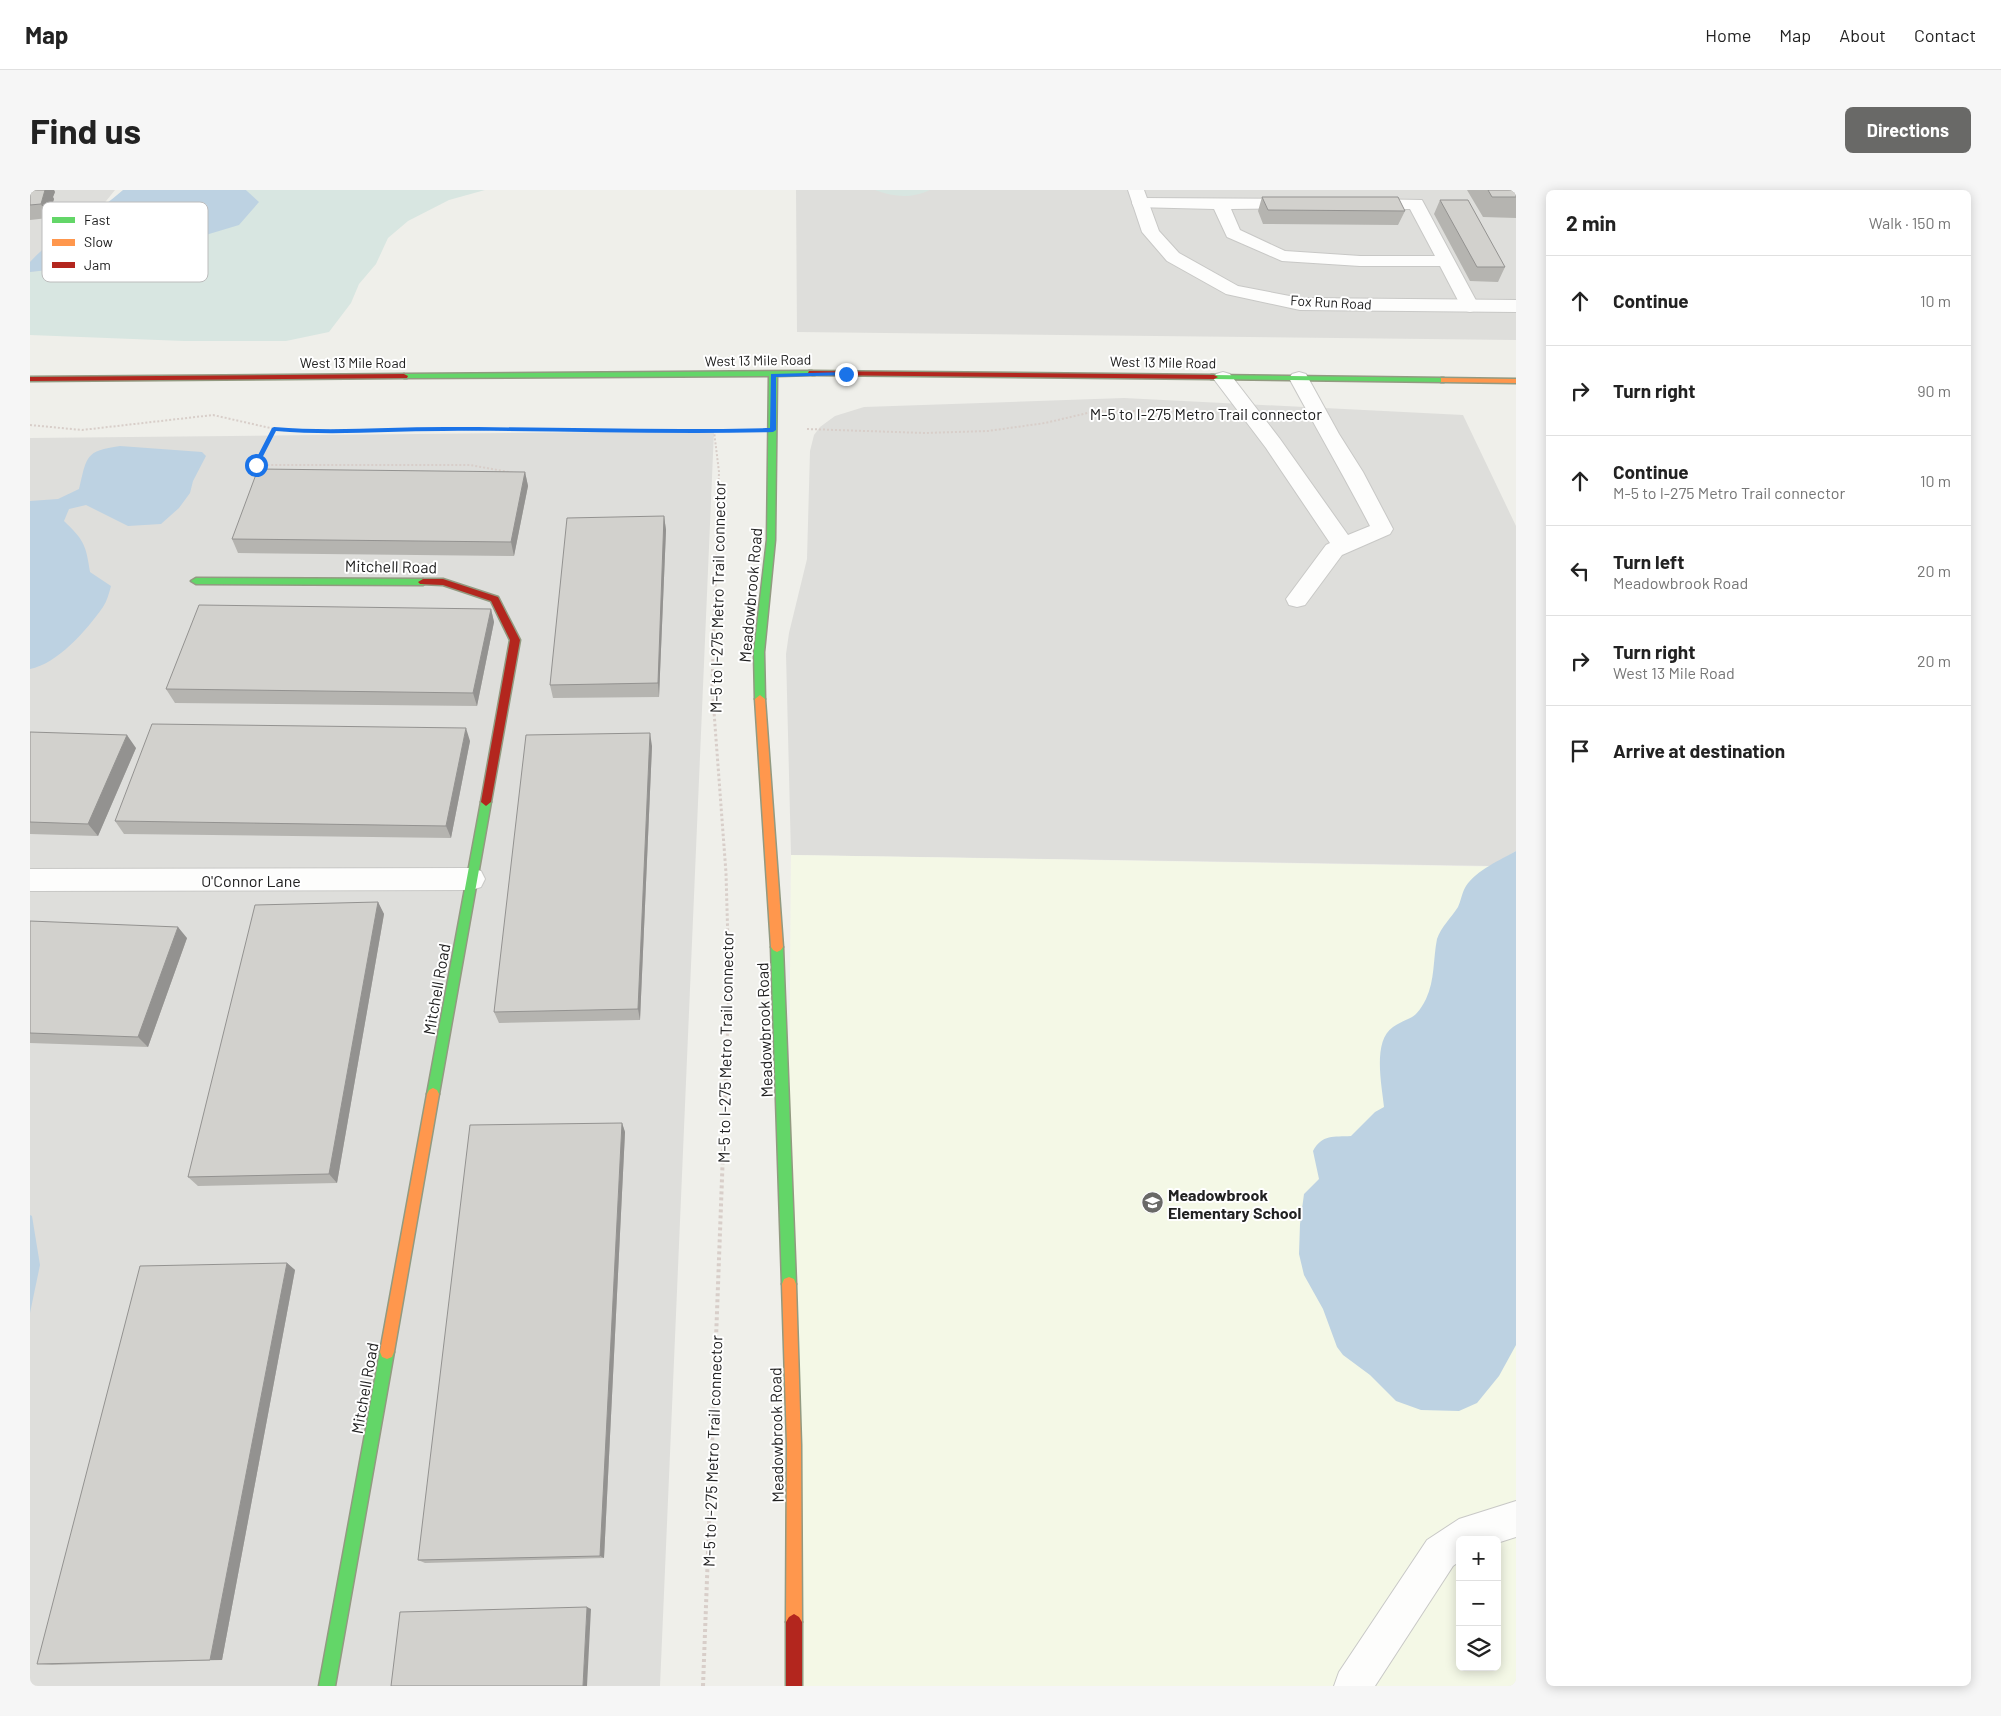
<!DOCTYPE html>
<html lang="en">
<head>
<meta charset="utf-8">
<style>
  :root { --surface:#fff; --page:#f6f6f6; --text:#222; --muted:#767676; --line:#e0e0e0; --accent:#696967 }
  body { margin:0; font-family:Barlow,sans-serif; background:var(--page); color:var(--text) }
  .controls { position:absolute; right:15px; bottom:15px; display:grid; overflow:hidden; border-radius:8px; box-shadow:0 2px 12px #0003 }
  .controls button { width:45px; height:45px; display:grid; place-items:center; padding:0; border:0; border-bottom:1px solid var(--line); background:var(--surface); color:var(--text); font:25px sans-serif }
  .stop { position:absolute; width:15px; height:15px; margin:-11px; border:4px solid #1a73e8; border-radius:50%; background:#fff }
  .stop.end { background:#1a73e8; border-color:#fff; box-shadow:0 1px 5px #0008 }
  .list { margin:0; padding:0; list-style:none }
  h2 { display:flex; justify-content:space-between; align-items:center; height:65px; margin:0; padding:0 20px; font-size:21px }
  h2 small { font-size:16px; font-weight:400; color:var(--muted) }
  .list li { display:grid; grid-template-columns:32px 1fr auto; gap:15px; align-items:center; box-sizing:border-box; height:90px; padding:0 20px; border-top:1px solid var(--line) }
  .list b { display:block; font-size:19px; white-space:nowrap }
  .list p { margin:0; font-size:16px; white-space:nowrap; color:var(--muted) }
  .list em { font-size:16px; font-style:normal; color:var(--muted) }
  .icon { flex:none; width:28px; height:28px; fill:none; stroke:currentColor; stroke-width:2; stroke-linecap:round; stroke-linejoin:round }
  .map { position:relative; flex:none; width:1486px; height:1496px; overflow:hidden; border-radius:8px }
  header { display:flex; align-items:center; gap:30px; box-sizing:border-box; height:70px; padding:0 25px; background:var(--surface); border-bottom:1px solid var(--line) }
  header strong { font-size:24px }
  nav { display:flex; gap:28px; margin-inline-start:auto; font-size:18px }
  .intro { display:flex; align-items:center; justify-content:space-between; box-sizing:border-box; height:120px; padding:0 30px }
  h1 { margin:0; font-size:35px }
  .button { padding:12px 22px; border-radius:8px; background:var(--accent); color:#fff; font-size:18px; font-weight:700 }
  main { display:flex; gap:30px; padding:0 30px }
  aside { flex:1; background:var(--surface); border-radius:8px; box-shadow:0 2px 12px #0003 }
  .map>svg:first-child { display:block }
  .residential { fill:#dededb }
  .education { fill:#f4f8e6; fill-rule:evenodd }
  .wetland { fill:#d8e6e1 }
  .water { fill:#bdd2e2 }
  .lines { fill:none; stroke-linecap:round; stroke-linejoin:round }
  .lane-casing { stroke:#c8c8c6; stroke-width:2 }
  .street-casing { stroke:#c8c8c6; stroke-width:2 }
  .fast-casing { stroke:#929a81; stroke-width:3 }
  .slow-casing { stroke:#929a81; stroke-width:3 }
  .jam-casing { stroke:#929a81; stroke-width:3 }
  .path-far2 { stroke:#d8cec9; stroke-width:2; stroke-dasharray:2 2; stroke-linecap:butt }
  .path-far1 { stroke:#d8cec9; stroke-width:3; stroke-dasharray:2.5 2.5; stroke-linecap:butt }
  .path { stroke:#d8cec9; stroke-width:4; stroke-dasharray:3 3; stroke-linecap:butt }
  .lane { fill:#fdfdfc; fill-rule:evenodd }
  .street { fill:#fdfdfc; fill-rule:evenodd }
  .fast { fill:#63d668; fill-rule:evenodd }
  .slow { fill:#ff974d; fill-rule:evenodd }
  .jam { fill:#b3261e; fill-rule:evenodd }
  .wall { fill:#b5b4b0 }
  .shaded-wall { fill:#939290 }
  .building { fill:#d2d1cd; stroke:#939290 }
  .route { fill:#1a73e8 }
  .labels { text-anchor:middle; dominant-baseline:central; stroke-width:4; stroke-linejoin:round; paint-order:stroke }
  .far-street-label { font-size:14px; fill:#212121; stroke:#fff }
  .street-label { font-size:16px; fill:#212121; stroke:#fff }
  .poi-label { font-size:16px; font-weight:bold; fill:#212121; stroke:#fff; text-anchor:start }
  .key { fill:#fff; stroke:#bcbcbc; stroke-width:1 }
  .key-label { font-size:14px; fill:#212121 }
</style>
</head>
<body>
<header>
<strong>Map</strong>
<nav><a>Home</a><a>Map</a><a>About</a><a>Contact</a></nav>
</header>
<div class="intro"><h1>Find us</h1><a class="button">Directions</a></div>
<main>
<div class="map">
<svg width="1486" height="1496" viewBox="0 0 1486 1496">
  <rect width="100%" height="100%" fill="#efefea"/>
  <path class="residential" d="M0,0h85l-85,105z
    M766,0h720v150l-719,-8z
    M1094,208l339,17 53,111v325l-25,15 -700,-11 -5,-201 3,-21 18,-74 3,-108 4,-16 6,-8 15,-11 29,-9z
    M684,241l-54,1255h-630v-1248z"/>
  <path class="education" d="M761,665l725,12v819h-732zM1430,1350h37v127h-37z"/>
  <path class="wetland" d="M216,0h239l-36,10 -41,21 -20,17 -12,26 -17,20 -8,19 -22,29 -43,9h-102l-154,-6v-63l18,-2 38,-16 54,-3 49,-11 69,-37z
    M845,0h55c-19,9 -36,7 -55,0z"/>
  <path class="water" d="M93,0h123l13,12 -20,23 -50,15 -49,11 -54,3 -38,16 -18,2v-10c26,-29 64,-46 93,-72z
    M90,256l82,6 4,4 -13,25 -3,12 -11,15 -18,16 -33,2 -42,-21 -17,4 -5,12c20,19 22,24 26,51l21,14c-2,7 -4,15 -8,21 -16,23 -46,57 -73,62v-168l28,-2 21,-10c8,-33 6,-38 41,-43z
    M1486,661v494l-17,31 -22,27 -18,8 -38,-1 -25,-9 -26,-26 -27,-20 -6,-8 -14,-38 -19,-34 -5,-21 1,-30 4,-30 15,-15 -6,-28c9,-17 21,-14 38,-15l24,-24 9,-5c-2,-21 -12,-66 9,-80 18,-12 21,-5 33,-28 9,-19 7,-40 11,-60 4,-12 14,-21 21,-32 3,-6 4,-15 8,-21 11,-16 34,-26 50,-35z
    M0,1025l2,1 8,49 -10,48z"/>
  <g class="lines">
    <defs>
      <path id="lane" d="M1110,8l157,1 6,1 2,4 -2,4 -72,1 9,21 45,21 75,5h75l-25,-47h-45l-6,-1 -2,-4 2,-4 6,-1 57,1 57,106 -2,4 -7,2 -7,-2 -23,-44h-80l-78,-5 -55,-24 -13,-28 -80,-2 -2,-4 2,-4z
        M1193,182l7,2 50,65 68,96 22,-9c-26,-50 -54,-98 -81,-148l3,-4 7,-2 7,2 33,60 24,38 30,57 -3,5 -48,21 -37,50 -8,2 -8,-2 -3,-6 40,-54 4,-2 -64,-95 -53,-70 3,-4z
        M1486,1311v36l-19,6v-3h-37v21l-7,5 -78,120h-41l5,-14 88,-132 32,-21z"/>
      <path id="street" d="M1098,0h16l15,41 20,22 59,33 62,12 216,2v12l-216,-2 -74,-16 -59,-33 -25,-29z
        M442,678l9,3 4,8 -4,8 -9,3 -442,1v-22z"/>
      <path id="fast" d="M782,181l4,2 -1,2 -38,1 -2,164 -11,112 1,47 -5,4 -5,-4 -1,-47 13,-112 2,-164 -365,2 -4,-2 4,-2z
        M1181,185l233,3 4,2 -4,2 -230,-3h-3z
        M166,388l227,1 5,3 -5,3 -227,-1 -5,-3z
        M456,608l5,4 -52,292 -2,4 -4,2 -4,-2 -2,-4 54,-292z
        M747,752l4,2 2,3 13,337 -2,5 -5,2 -5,-2 -2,-5 -11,-337 2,-3z
        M357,1155l5,2 2,5 -59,334h-16l61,-334 2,-5z"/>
      <path id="slow" d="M1411,188l75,1v4l-72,-1h-3z
        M730,505l5,4 18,248 -2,3 -4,2 -4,-2 -2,-3 -16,-248z
        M403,898l4,2 2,4 -45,258 -2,5 -5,2 -5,-2 -2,-5 47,-258 2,-4z
        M759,1087l5,2 2,5 5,161 1,177 -3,5 -5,3 -5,-3 -3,-5 1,-177 -5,-161 2,-5z"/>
      <path id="jam" d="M779,181l405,4 4,2 -4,2 -402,-4 -4,-2z
        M374,184l4,2 -1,2 -377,3v-4z
        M393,389h20l55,18 22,43 -29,162 -5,4 -5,-4 29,-162 -19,-39 -48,-16 -23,-1 -2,-2z
        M764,1424l5,3 3,5v64h-16v-64l3,-5z"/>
    </defs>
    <use href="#lane" class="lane-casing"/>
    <use href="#street" class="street-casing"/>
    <use href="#fast" class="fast-casing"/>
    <use href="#slow" class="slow-casing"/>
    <use href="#jam" class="jam-casing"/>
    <path class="path-far2" d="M0,235l52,5 131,-15 66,15 22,1 142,-2 271,2
      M245,239l-19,36h214l44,8
      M777,239l118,4 63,-2 57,-8 51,-12h112
      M686,370l3,-88 -5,-41h24"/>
    <path class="path-far1" d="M686,369l-4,126 14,188 3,106 -2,67"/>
    <path class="path" d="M673,1496l24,-641"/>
    <use href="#lane" class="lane"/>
    <use href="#street" class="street"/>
    <use href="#fast" class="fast"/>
    <use href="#slow" class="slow"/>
    <use href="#jam" class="jam"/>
  </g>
  <path class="wall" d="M0,0h24l1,2 -2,5 1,2 -6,19 -18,2z
    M1437,0h49v28l-33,-1z
    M1232,7l143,14 -7,14 -135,-1 -5,-13z
    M1410,10l65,67 -7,15 -28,-1 -36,-67z
    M495,282l3,14 -14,70 -276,-3 -6,-14z
    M634,326l2,14 -7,167 -106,1 -3,-13z
    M461,419l3,13 -17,84 -302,-3 -9,-14z
    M0,542l106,16 -38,88 -68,-2z
    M440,551l-19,97 -327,-4 -9,-13z
    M622,556l-12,274 -141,3 -5,-11z
    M348,712l6,12 -47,269 -139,3 -10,-9z
    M0,731l157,17 -39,109 -118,-4z
    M592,933l3,9 -21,426 -179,5 -7,-3z
    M257,1073l8,7 -73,390 -170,5 -15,-1z"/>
  <path class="shaded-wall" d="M15,0h9l1,2 -2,5 1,2 -6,19 -7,-14z
    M495,282l3,14 -14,70 -3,-14z
    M634,326l2,14 -7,167 -1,-14z
    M461,419l3,13 -17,84 -4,-13z
    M436,538l4,13 -19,97 -5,-12z
    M620,543l2,13 -12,274 -2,-11z
    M97,545l9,13 -38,88 -10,-12z
    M348,712l6,12 -47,269 -8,-9z
    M148,737l9,11 -39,109 -10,-10z
    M592,933l3,9 -21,426 -4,-2z
    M257,1073l8,7 -73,390h-12z
    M557,1417l4,2 -4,77h-4z"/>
  <path class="building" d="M0,0h15l-4,14 -11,1z
    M1458,0h28v7h-24z
    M1232,7h136l7,14 -137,-1z
    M1410,10h28l37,67h-28z
    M228,279l267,3 -14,70 -279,-3z
    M634,326l-6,167 -108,2 17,-167z
    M169,415l292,4 -18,84 -307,-4z
    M122,534l314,4 -20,98 -331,-5z
    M0,542l97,3 -39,89 -58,-2z
    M620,543l-12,276 -144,3 32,-277z
    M348,712l-49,272 -141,3 67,-272z
    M0,731l148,6 -40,110 -108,-4z
    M592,933l-22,433 -182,4 52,-435z
    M257,1073l-77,397 -173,4 103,-398z
    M557,1417l-4,79h-192l9,-74z"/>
  <path class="route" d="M816,182l2,3 -72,2v53l-3,2c-110,3 -220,-2 -330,-1 -55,0 -111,5 -167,0l-18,35 -5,-1 19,-37 2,-1c57,5 114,0 171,0 108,0 217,4 325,1l1,-54z"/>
  <defs>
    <symbol id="school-disc" viewBox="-11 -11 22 22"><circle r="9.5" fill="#696967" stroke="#fff"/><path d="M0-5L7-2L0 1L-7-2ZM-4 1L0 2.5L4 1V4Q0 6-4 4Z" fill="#fff"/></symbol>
  </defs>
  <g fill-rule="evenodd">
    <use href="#school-disc" x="1110" y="1000" width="25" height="25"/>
  </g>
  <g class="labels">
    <g class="far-street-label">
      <text transform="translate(1301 112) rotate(3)">Fox Run Road</text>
      <text transform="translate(728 170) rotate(-1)">West 13 Mile Road</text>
      <text x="323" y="172">West 13 Mile Road</text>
      <text transform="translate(1133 172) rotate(1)">West 13 Mile Road</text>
    </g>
    <g class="street-label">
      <text x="1176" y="223">M-5 to I-275 Metro Trail connector</text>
      <text transform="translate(361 376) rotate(1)">Mitchell Road</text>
      <text transform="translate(720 405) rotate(-85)">Meadowbrook Road</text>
      <text transform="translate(687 407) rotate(-89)">M-5 to I-275 Metro Trail connector</text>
      <text x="221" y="690">O'Connor Lane</text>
      <text transform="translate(406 799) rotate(-80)">Mitchell Road</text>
      <text transform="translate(734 840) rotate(-92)">Meadowbrook Road</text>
      <text transform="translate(695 857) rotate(-89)">M-5 to I-275 Metro Trail connector</text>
      <text transform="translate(334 1198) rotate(-80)">Mitchell Road</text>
      <text transform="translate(746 1245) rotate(-91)">Meadowbrook Road</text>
      <text transform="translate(682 1261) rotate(-88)">M-5 to I-275 Metro Trail connector</text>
    </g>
    <g class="poi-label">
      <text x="1138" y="1004">Meadowbrook<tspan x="1138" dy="18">Elementary School</tspan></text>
    </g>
  </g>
  <rect x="12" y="12" width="166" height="80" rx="8" class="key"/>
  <rect x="22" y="27" width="23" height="6" fill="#63d668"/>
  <rect x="22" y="49" width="23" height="7" fill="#ff974d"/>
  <rect x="22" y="72" width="23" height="6" fill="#b3261e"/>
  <g class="key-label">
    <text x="54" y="35">Fast</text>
    <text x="54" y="57">Slow</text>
    <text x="54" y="80">Jam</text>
  </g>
</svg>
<div class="controls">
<button>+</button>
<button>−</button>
<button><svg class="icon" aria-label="layers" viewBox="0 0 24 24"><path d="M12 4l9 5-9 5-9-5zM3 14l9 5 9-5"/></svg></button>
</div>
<div class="stop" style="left:226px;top:275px"></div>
<div class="stop end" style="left:816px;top:184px"></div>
</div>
<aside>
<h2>2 min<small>Walk · 150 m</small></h2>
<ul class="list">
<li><svg class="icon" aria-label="ahead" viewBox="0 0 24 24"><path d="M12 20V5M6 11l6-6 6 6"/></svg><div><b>Continue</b></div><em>10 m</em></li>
<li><svg class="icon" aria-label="right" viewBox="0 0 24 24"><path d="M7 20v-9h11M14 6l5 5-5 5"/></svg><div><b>Turn right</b></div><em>90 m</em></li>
<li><svg class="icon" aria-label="ahead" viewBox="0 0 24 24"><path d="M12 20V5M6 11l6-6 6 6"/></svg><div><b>Continue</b><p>M-5 to I-275 Metro Trail connector</p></div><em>10 m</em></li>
<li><svg class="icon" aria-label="left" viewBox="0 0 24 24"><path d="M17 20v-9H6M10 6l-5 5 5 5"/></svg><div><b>Turn left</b><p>Meadowbrook Road</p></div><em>20 m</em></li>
<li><svg class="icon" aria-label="right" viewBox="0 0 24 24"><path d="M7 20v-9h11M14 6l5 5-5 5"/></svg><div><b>Turn right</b><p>West 13 Mile Road</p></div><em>20 m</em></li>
<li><svg class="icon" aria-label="arrive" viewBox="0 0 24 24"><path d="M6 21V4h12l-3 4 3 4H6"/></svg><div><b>Arrive at destination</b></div></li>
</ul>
</aside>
</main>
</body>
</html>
